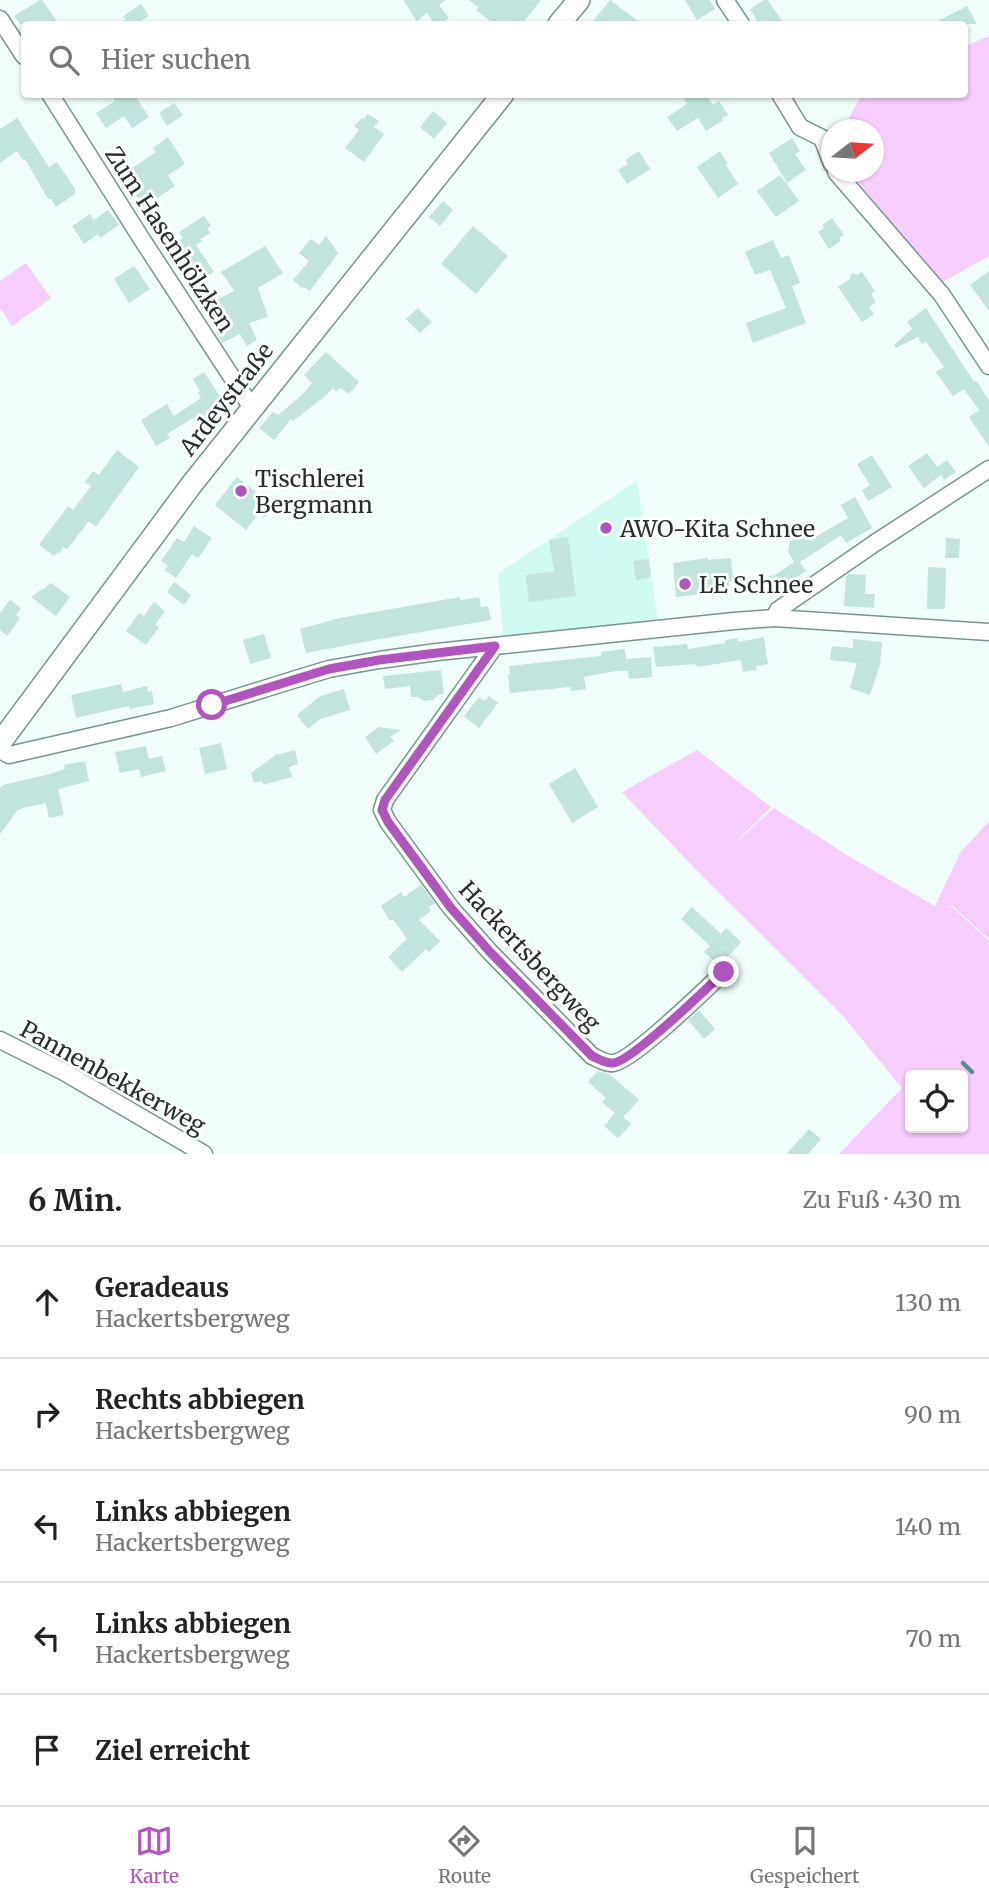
<!DOCTYPE html>
<html lang="de">
<head>
<meta charset="utf-8">
<style>
  :root { --surface:#fff; --page:#f2f2f2; --text:#222; --muted:#767676; --line:#e0e0e0; --accent:#b054be }
  body { margin:0; font-family:Merriweather,serif; background:var(--page); color:var(--text) }
  .controls { position:absolute; right:21px; bottom:21px; display:grid; overflow:hidden; border-radius:7px; box-shadow:0 2px 5px #0004 }
  .controls button { width:63px; height:63px; display:grid; place-items:center; padding:0; border:0; border-bottom:2px solid var(--line); background:var(--surface); color:var(--text); font:35px sans-serif }
  .compass { position:absolute; left:821px; top:119px; width:63px; height:63px; border-radius:50%; background:var(--surface); box-shadow:0 2px 5px #0004; rotate:73deg }
  .stop { position:absolute; width:21px; height:21px; margin:-16px; border:5px solid #b054be; border-radius:50%; background:#fff }
  .stop.end { background:#b054be; border-color:#fff; box-shadow:0 2px 7px #0008 }
  .list { margin:0; padding:0; list-style:none }
  h2 { display:flex; justify-content:space-between; align-items:center; height:91px; margin:0; padding:0 28px; font-size:30px }
  h2 small { font-size:23px; font-weight:400; color:var(--muted) }
  .list li { display:grid; grid-template-columns:46px 1fr auto; gap:21px; align-items:center; box-sizing:border-box; height:112px; padding:0 28px; border-top:2px solid var(--line) }
  .list b { display:block; font-size:26px; white-space:nowrap }
  .list p { margin:0; font-size:23px; white-space:nowrap; color:var(--muted) }
  .list em { font-size:23px; font-style:normal; color:var(--muted) }
  .icon { flex:none; width:38px; height:38px; fill:none; stroke:currentColor; stroke-width:2; stroke-linecap:round; stroke-linejoin:round }
  .map { position:relative; flex:none; width:989px; height:1154px; overflow:hidden }
  .search { position:absolute; background:var(--surface); box-shadow:0 2px 5px #0004; left:21px; right:21px; top:21px; height:77px; display:flex; align-items:center; gap:18px; box-sizing:border-box; padding:0 24px; border-radius:7px; color:var(--muted); font-size:26px }
  .sheet { height:651px; background:var(--surface) }
  nav { display:flex; justify-content:space-around; align-items:center; box-sizing:border-box; height:98px; border-top:2px solid var(--line); background:var(--surface); font-size:19px; color:var(--muted) }
  nav a { display:grid; justify-items:center; gap:4px }
  nav .on { color:var(--accent) }
  .map>svg:first-child { display:block }
  .built { fill:#cffbf3 }
  .green { fill:#f5cefb; fill-rule:evenodd }
  .lines { fill:none; stroke-linecap:round; stroke-linejoin:round }
  .stream { stroke:#53938a; stroke-width:4.5 }
  .building { fill:#c3e4de }
  .minor-casing { stroke:#769590; stroke-width:19 }
  .major-casing { stroke:#769590; stroke-width:24 }
  .minor { stroke:#fff; stroke-width:16 }
  .major { stroke:#fff; stroke-width:21 }
  .route { stroke:#b054be; stroke-width:9 }
  .poi-dot { fill:#b054be; stroke:#fff; stroke-width:2.5 }
  .labels { text-anchor:middle; dominant-baseline:central; stroke-width:6; stroke-linejoin:round; paint-order:stroke }
  .street-label { font-size:23px; fill:#23302e; stroke:#fff }
  .poi-label { font-size:23px; fill:#23302e; stroke:#fff; text-anchor:start }
</style>
</head>
<body>
<div class="map">
<svg width="989" height="1154" viewBox="0 0 989 1154">
  <rect width="100%" height="100%" fill="#f0fdfb"/>
  <path class="built" d="M637,481l21,140 -155,15 -5,-62z"/>
  <path class="green" d="M989,36v220l-48,27 -91,-111h24v-42h-31l18,-35 103,-1 1,-48z
    M26,263l25,35 -39,28 -12,-18v-27z
    M697,750l74,57 -38,38 41,-37 76,49 85,49 25,-53 29,-32v118l-36,-33h-7l6,1 37,34v213h-150l63,-66 -60,-73 -141,-140 -79,-83zM910,1075h53v53h-53z"/>
  <g class="lines">
    <path class="stream" d="M963,1063l9,9"/>
  </g>
  <path class="building" d="M40,0h2l17,24h-39l-6,-8z
    M403,0h43l-7,5 10,13 -9,6h-5l-8,-11 -10,8z
    M469,0h72l-19,24h-28l-18,-14 2,-3z
    M610,0l32,24h-51z
    M685,0h25l5,9 -18,11z
    M764,0h4l16,24h-25l-9,-15z
    M141,4l8,12 -14,8h-7l-5,-8z
    M967,6l10,18h-45z
    M110,94h24l15,23 -17,11 -8,-12 -18,12 -10,-15 19,-12z
    M681,94h25l7,11 6,-4 9,14 -6,3 1,2 -17,11 -8,-13 -21,13 -10,-14 20,-13z
    M174,103l9,12 -16,11 -8,-13z
    M433,111l14,12 -13,16 -14,-12z
    M368,114l11,7 -5,6 10,7 -20,28 -19,-14 14,-18 -5,-4 8,-8 2,1z
    M17,118l32,49 8,-5 18,27v5l-19,13 -5,-8h-3l-23,-40 -2,1 -6,-9 -17,12v-34z
    M168,137l17,27 -17,11 7,11 -31,21 -22,-32 34,-23 -3,-4z
    M792,138l8,13 -5,3 11,16 -19,13 -18,-30z
    M639,151l11,18 -23,15 -9,-14 10,-6 -3,-4z
    M720,151l8,13 -2,1 12,19 -20,14 -21,-31z
    M780,175l19,26 -23,16 -19,-26z
    M443,201l10,9 -13,16 -11,-9z
    M108,210l11,15 -19,13 -2,-4 -14,10 -12,-18 18,-12 4,6z
    M204,216l7,10 -4,2 3,5 -10,6 2,2 -6,4 18,27 -19,13 -26,-38 14,-9 -4,-6z
    M832,218l12,17 -5,3 2,3 -12,8 -11,-17 6,-4 -2,-3z
    M473,226l35,30 -32,38 -35,-30z
    M326,236l12,17 -28,38 -6,-4 -2,1 -9,-8 16,-19 -10,-8 12,-14 8,6z
    M773,240l8,18 8,-3 11,28 -8,3 14,37 -53,20 -7,-20 40,-15 -16,-38 -15,5 -10,-23z
    M265,246l18,27 -25,15 10,29 -19,6 8,17 -10,6 -7,-12 -18,9 -7,-11 7,-4 -8,-27 20,-10 -13,-19z
    M134,266l16,23 -21,14 -15,-24z
    M989,271v40l-19,-26z
    M862,272l13,19 -4,3 5,8 -7,5 5,7 -12,8 -24,-35 12,-8 2,-6 5,2z
    M418,308l14,14 -12,11 -14,-14z
    M926,308l48,74 2,-1 13,19v47l-20,-30 10,-7 -15,-21 -11,7 -17,-24 8,-5 -18,-25 -4,2 -4,-7 -22,11 -2,-3 18,-16 -5,-7z
    M326,352l33,30 -10,12 -9,-6 -4,4 -3,-4 -9,9 -31,24 -2,-2 -17,21 -15,-12 14,-16 5,3 23,-19 11,-13 -8,-8z
    M204,372l19,29 -22,29 -8,-12 -26,16 3,4 -14,8 -15,-26 26,-16 7,12 27,-18 -3,-6 2,-1 -7,-12z
    M117,450l22,17 -43,60 -7,-6 -20,26 -3,2 -3,-2 -4,6 -2,-1 -3,4 -15,-11 29,-39 5,4 18,-24 -6,-4 8,-11 6,4z
    M927,453l10,14 10,-7 9,12 -12,8 -3,-5 -17,13 -16,-22z
    M872,455l20,32 -24,14 -6,-11 8,-5 -13,-21z
    M237,477l37,29 -10,12 -5,-5 -13,17 -31,-25z
    M855,497l17,31 -26,15 -5,-8 -41,27 6,9 -38,24 -9,-9 2,-1 -1,-3 11,-7 1,2 22,-15 -6,-10 2,-11 21,-14 6,9 31,-18 -7,-13z
    M194,526l18,12 -14,20 -6,-4 -16,24 -11,-8 3,-4 -7,-5 16,-23 7,4z
    M568,537l8,59 -47,6 -3,-27 28,-4 -5,-31z
    M946,538l14,1 -1,19h-14z
    M708,558v2l23,-2 2,24h-4l1,9 -54,6 -3,-34z
    M649,559l2,18 -15,3 -3,-19z
    M928,567l18,1 -1,41h-18z
    M849,574l17,1 -1,19h10l-1,14 -30,-2 2,-30z
    M174,582l17,13 -7,10 -17,-13z
    M51,583l19,14 -14,19 -25,-19 11,-8h2z
    M460,597l1,3 18,-3 2,10 7,-1 3,14 -122,21 -63,12 -6,-24 40,-11z
    M10,600l11,8 -5,7 4,3 -13,18 -7,-6v-17z
    M154,602l11,9 -10,14 4,2 -13,18 -20,-14 13,-18 5,3z
    M264,634l7,24 -21,6 -7,-24z
    M764,637l4,27 -12,2 1,4 -14,2 -2,-12 -44,7 -1,-3 -40,3 -3,-20 34,-3 1,5 37,-6v-3l12,-2 1,4z
    M853,639l29,3 -2,23 -10,30 -20,-7 7,-25 -27,-3 2,-14 21,2z
    M625,649l1,10 25,-2 1,20 -23,2 -1,-8h-12l-32,6 2,12 -15,2 -1,-4 -60,6 -2,-18h2l-1,-9 92,-10v-4z
    M441,670l3,24 -6,1 -5,5 -9,1 -6,-4h-7l-1,-11 -25,3 -2,-13z
    M121,684l2,8 24,-6 1,6 4,-1 2,13 -24,5 -1,-3 -53,12 -5,-23z
    M344,689l6,21 -30,9 -12,10 -11,-14 23,-19z
    M489,696l9,7 -19,25 -15,-12 15,-19 6,4z
    M379,727l22,3 -11,7 4,4 -18,13 -11,-17z
    M221,743l6,26 -22,5 -6,-26z
    M146,746l3,13 13,-3 4,15 -25,6 -2,-8 -19,4 -5,-21z
    M295,750l3,14 -9,3 3,10 -29,8 -1,-4 -8,2 -3,-10 25,-18z
    M85,761l4,20 -31,8 6,26 -15,3 -3,-15 -23,5 -5,2 -18,24v-46l3,-3 47,-11 15,-5 -1,-4z
    M575,768l23,39 -26,16 -23,-39z
    M421,885l14,18 -6,4 2,4 -12,9 21,21 -11,11 -3,-3 -24,23 -14,-15 19,-18 -14,-20 -3,2 -9,-15 20,-14 3,5z
    M692,907l29,27 5,-6 15,14 -18,20 -6,2 -13,-12 6,-6 -29,-27z
    M699,1010l16,19 -11,10 -16,-19z
    M598,1071l11,3 30,26 -16,17 8,7 -13,14 -14,-12 11,-13 -13,-11 4,-4 -18,-16z
    M809,1129l12,10 -13,15h-22z"/>
  <g class="lines">
    <defs>
      <path id="minor" d="M725,0l16,24
        M0,19l24,37
        M50,94l91,144 111,170
        M780,94l20,33 22,11 10,26
        M836,172l106,123 47,71
        M774,618l4,-8 97,-67 114,-74
        M495,646l-110,154 -3,10 6,12 63,86 39,44 102,104c7,3 14,8 21,7 18,-1 94,-75 111,-91
        M0,750l9,5 162,-37 125,-39 33,-10 50,-9 58,-8 297,-31 40,-3 215,14
        M0,1040l64,32 140,82"/>
      <path id="major" d="M559,24l20,-24
        M0,743l192,-259 311,-390"/>
    </defs>
    <use href="#minor" class="minor-casing"/>
    <use href="#major" class="major-casing"/>
    <use href="#minor" class="minor"/>
    <use href="#major" class="major"/>
  </g>
  <g class="lines">
    <path class="route" d="M212,705l117,-36 50,-9 116,-14 -110,154 -3,10 6,12 63,86 39,44 102,104c7,3 14,8 21,7 18,-1 94,-75 111,-91"/>
  </g>
  <g class="poi-dot">
    <circle cx="241" cy="491" r="7"/>
    <circle cx="606" cy="528" r="7"/>
    <circle cx="685" cy="584" r="7"/>
  </g>
  <g class="labels">
    <g class="street-label">
      <text transform="translate(170 239) rotate(57)">Zum Hasenhölzken</text>
      <text transform="translate(226 399) rotate(-52)">Ardeystraße</text>
      <text transform="translate(530 956) rotate(47)">Hackertsbergweg</text>
      <text transform="translate(113 1077) rotate(29)">Pannenbekkerweg</text>
    </g>
    <g class="poi-label">
      <text x="255" y="478">Tischlerei<tspan x="255" dy="26">Bergmann</tspan></text>
      <text x="620" y="528">AWO-Kita Schnee</text>
      <text x="699" y="584">LE Schnee</text>
    </g>
  </g>
</svg>
<div class="controls">
<button><svg class="icon" aria-label="locate" viewBox="0 0 24 24"><circle cx="12" cy="12" r="6"/><path d="M12 2v4M12 18v4M2 12h4M18 12h4"/></svg></button>
</div>
<svg class="compass" viewBox="-18 -18 36 36"><path d="M0-13l5 13h-10z" fill="#e53935"/><path d="M0 13l5-13h-10z" fill="#767676"/></svg>
<div class="stop" style="left:212px;top:705px"></div>
<div class="stop end" style="left:724px;top:972px"></div>
<div class="search"><svg class="icon" aria-label="search" viewBox="0 0 24 24"><circle cx="10" cy="10" r="6"/><path d="M15 15l6 6"/></svg>Hier suchen</div>
</div>
<section class="sheet">
<h2>6 Min.<small>Zu Fuß · 430 m</small></h2>
<ul class="list">
<li><svg class="icon" aria-label="ahead" viewBox="0 0 24 24"><path d="M12 20V5M6 11l6-6 6 6"/></svg><div><b>Geradeaus</b><p>Hackertsbergweg</p></div><em>130 m</em></li>
<li><svg class="icon" aria-label="right" viewBox="0 0 24 24"><path d="M7 20v-9h11M14 6l5 5-5 5"/></svg><div><b>Rechts abbiegen</b><p>Hackertsbergweg</p></div><em>90 m</em></li>
<li><svg class="icon" aria-label="left" viewBox="0 0 24 24"><path d="M17 20v-9H6M10 6l-5 5 5 5"/></svg><div><b>Links abbiegen</b><p>Hackertsbergweg</p></div><em>140 m</em></li>
<li><svg class="icon" aria-label="left" viewBox="0 0 24 24"><path d="M17 20v-9H6M10 6l-5 5 5 5"/></svg><div><b>Links abbiegen</b><p>Hackertsbergweg</p></div><em>70 m</em></li>
<li><svg class="icon" aria-label="arrive" viewBox="0 0 24 24"><path d="M6 21V4h12l-3 4 3 4H6"/></svg><div><b>Ziel erreicht</b></div></li>
</ul>
</section>
<nav>
<a class="on"><svg class="icon" aria-label="map" viewBox="0 0 24 24"><path d="M3 6l6-2 6 2 6-2v14l-6 2-6-2-6 2zM9 4v14M15 6v14"/></svg>Karte</a>
<a><svg class="icon" aria-label="directions" viewBox="0 0 24 24"><path d="M12 3l9 9-9 9-9-9zM9 14v-3h6M13 9l2 2-2 2"/></svg>Route</a>
<a><svg class="icon" aria-label="saved" viewBox="0 0 24 24"><path d="M7 4h10v16l-5-4-5 4z"/></svg>Gespeichert</a>
</nav>
</body>
</html>
